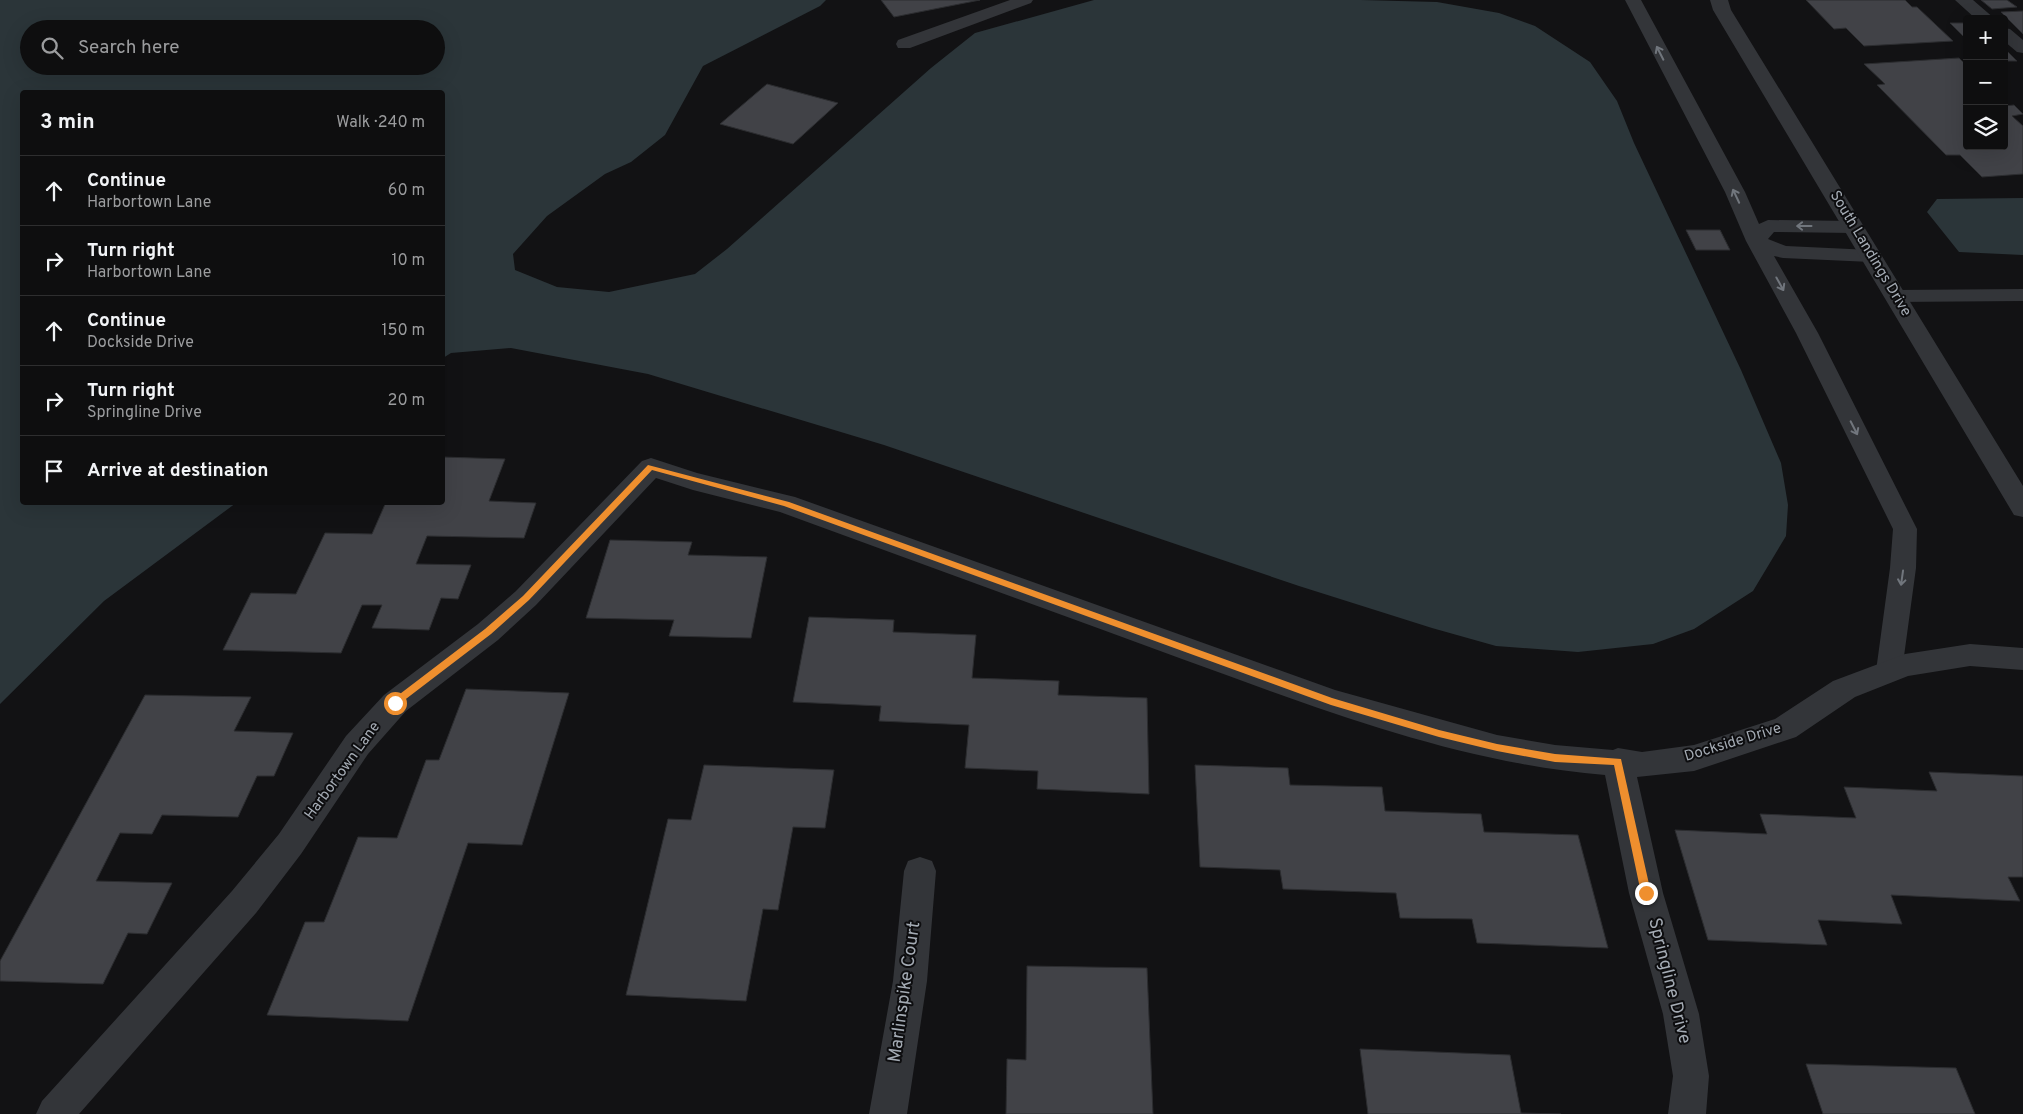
<!DOCTYPE html>
<html lang="en">
<head>
<meta charset="utf-8">
<style>
  :root { --surface:#0e0e0f; --page:#171718; --text:#f1f3f6; --muted:#9b9c9e; --line:#2e2e2f }
  body { margin:0; font-family:Overpass,sans-serif; background:var(--page); color:var(--text) }
  .controls { position:absolute; right:15px; top:15px; display:grid; overflow:hidden; border-radius:5px; box-shadow:0 5px 20px #0002 }
  .controls button { width:45px; height:45px; display:grid; place-items:center; padding:0; border:0; border-bottom:1px solid var(--line); background:var(--surface); color:var(--text); font:25px sans-serif }
  .stop { position:absolute; width:15px; height:15px; margin:-11px; border:4px solid #ef8f2e; border-radius:50%; background:#fff }
  .stop.end { background:#ef8f2e; border-color:#fff; box-shadow:0 1px 5px #0008 }
  .list { margin:0; padding:0; list-style:none }
  h2 { display:flex; justify-content:space-between; align-items:center; height:65px; margin:0; padding:0 20px; font-size:21px }
  h2 small { font-size:16px; font-weight:400; color:var(--muted) }
  .list li { display:grid; grid-template-columns:32px 1fr auto; gap:15px; align-items:center; box-sizing:border-box; height:70px; padding:0 20px; border-top:1px solid var(--line) }
  .list b { display:block; font-size:19px; white-space:nowrap }
  .list p { margin:0; font-size:16px; white-space:nowrap; color:var(--muted) }
  .list em { font-size:16px; font-style:normal; color:var(--muted) }
  .icon { flex:none; width:28px; height:28px; fill:none; stroke:currentColor; stroke-width:2; stroke-linecap:round; stroke-linejoin:round }
  .map { position:relative; flex:none; width:2023px; height:1114px; overflow:hidden }
  .search { position:absolute; background:var(--surface); box-shadow:0 5px 20px #0002; left:20px; top:20px; width:425px; height:55px; display:flex; align-items:center; gap:12px; box-sizing:border-box; padding:0 18px; border-radius:28px; color:var(--muted); font-size:19px }
  .panel { position:absolute; background:var(--surface); box-shadow:0 5px 20px #0002; left:20px; top:90px; width:425px; height:415px; border-radius:5px }
  .map>svg:first-child { display:block }
  .water { fill:#2b3539; fill-rule:evenodd }
  .building { fill:#414247; stroke:#2c2d30 }
  .lines { fill:none; stroke-linecap:round; stroke-linejoin:round }
  .service { fill:#333539; fill-rule:evenodd }
  .minor { fill:#333539; fill-rule:evenodd }
  .oneway { stroke:#71767d }
  .route { fill:#ef8f2e }
  .labels { text-anchor:middle; dominant-baseline:central; stroke-width:4; stroke-linejoin:round; paint-order:stroke }
  .street-label { font-size:15px; fill:#a4abb4; stroke:#0d0d0f }
  .near-street-label { font-size:18px; fill:#a4abb4; stroke:#0d0d0f }
</style>
</head>
<body>
<div class="map">
<svg width="2023" height="1114" viewBox="0 0 2023 1114">
  <rect width="100%" height="100%" fill="#121214"/>
  <path class="water" d="M0,0h826l-6,6 -117,60 -38,69 -34,27 -26,12 -58,42 -34,38 2,16 42,17 52,5 86,-18 32,-25 204,-181 44,-35 119,-33h267l76,2 62,11 36,13 55,36 27,39 17,42 107,227 40,93 7,42 -2,31 -33,55 -59,38 -41,15 -75,8 -82,-6 -64,-18 -133,-42 -415,-141 -236,-71 -137,-26 -60,5 -8,5 -1,-266h-420v410l214,1 -132,98 -104,103zM29,29h407v37h-407z
    M2023,198v57l-64,-3 -32,-40 10,-13z"/>
  <path class="building" d="M881,0h99l-86,17z
    M1806,0h99l7,7h5l36,34 -89,5 -18,-18 -12,1z
    M1981,0h26l10,7 -25,2z
    M2023,11v23l-22,-22z
    M1950,23h17v17z
    M2004,48l13,13h-13z
    M1959,58l8,8v80h37v-40l10,-1 9,9 -11,2 11,10v48l-41,3 -22,-22h-14l-69,-70 8,-1 -21,-20z
    M767,84l71,19 -45,41 -73,-20z
    M1686,230h34l10,20h-34z
    M442,457l63,2 -16,42 47,2 -12,35 -97,-2 -11,28 55,1 -13,34 -17,-1 -12,32 -57,-2 10,-23h-20l-21,48 -118,-3 28,-57 45,1 29,-61 47,1 14,-32h56z
    M610,540l82,2 -4,13 79,2 -16,81 -82,-2 5,-16 -88,-2z
    M809,617l85,3 -1,12 83,3 -4,43 87,3 -1,14 89,3 2,96 -112,-5 1,-18 -73,-3 4,-43 -90,-4 2,-15 -88,-4z
    M466,689l103,4 -47,152 -54,-2 -60,178 -141,-6 38,-93h19l34,-85 39,1 29,-78h13z
    M145,695l106,2 -17,34 59,2 -19,43h-17l-19,41 -76,-2 -10,19 -32,-1 -24,48 76,2 -25,51 -19,-1 -25,51 -103,-3v-20z
    M704,765l130,5 -9,58 -32,-1 -15,83 -15,-1 -17,92 -120,-6 42,-176 23,1z
    M1195,765l93,3 2,17 92,2 3,24 96,3 3,18 94,3 30,113 -131,-5 -5,-24 -72,-1 -4,-25 -113,-4 -3,-19 -80,-3z
    M1929,772l94,4v101h-15l12,24 -129,-6 11,29 -84,-4 9,25 -119,-5 -33,-110 92,4 -7,-20 96,4 -12,-31 93,4z
    M1027,966l120,2 6,146h-147l1,-55 19,1z
    M1360,1049l150,6 11,58 40,1h-193z
    M1806,1064l150,4 19,46h-152z"/>
  <g class="lines">
    <path class="service" d="M1010,0h23l-2,3 -121,45h-12l-2,-4 2,-4z
      M1625,0h16l104,192 14,32 9,-4 85,1 7,2 3,4 -3,4 -7,2 -79,-1 -6,7 18,7 85,4 7,2 3,4 -3,4 -7,2 -88,-4 -9,-2 44,77 99,196 -1,39 -14,103 -4,7 -9,3 -9,-3 -4,-7 14,-103 3,-39 -97,-196 -50,-92 -21,-49z
      M1955,0h18l22,19h-19z
      M2004,28l6,1 13,11v13l-6,-1 -13,-11z
      M2023,289v12l-128,1 -7,-1 -3,-5 3,-5 7,-1z"/>
    <path class="minor" d="M1710,0h18l3,10 292,476v31l-9,-2 -301,-505z
      M651,458l46,15 98,24 540,193 162,45 58,10 58,5 5,-2 24,4 52,-7 81,-26 58,-38 72,-27 65,-10 53,4v22l-53,-4 -62,10 -53,21 -59,40 -102,34 -57,6 26,116 36,121 10,62 -3,38h-38l5,-38 -10,-62 -34,-121 -24,-118c-147,-12 -285,-66 -423,-116 -134,-49 -268,-98 -402,-147l-87,-22 -37,-12 -120,127 -38,35 -92,71 -38,43 -67,100 -45,59 -177,201h-43l6,-13 190,-210 47,-57 67,-98 38,-41 94,-71 38,-33 126,-130z
      M920,857l12,4 4,10 -9,110 -20,133h-38l24,-133 11,-110 4,-10z"/>
  </g>
  <defs><path id="oneway-shaft" d="M-6 0H5M1.5-3L5.5 0L1.5 3" fill="none" stroke-width="1.6" stroke-linecap="round" stroke-linejoin="round" transform="scale(1.25)"/></defs>
  <g class="oneway">
    <use href="#oneway-shaft" transform="translate(1660 53) rotate(-117)"/>
    <use href="#oneway-shaft" transform="translate(1736 196) rotate(-115)"/>
    <use href="#oneway-shaft" transform="translate(1804 226) rotate(-180)"/>
    <use href="#oneway-shaft" transform="translate(1780 284) rotate(61)"/>
    <use href="#oneway-shaft" transform="translate(1854 428) rotate(63)"/>
    <use href="#oneway-shaft" transform="translate(1902 578) rotate(98)"/>
  </g>
  <path class="route" d="M648,465l141,37 543,196 107,32 58,14 58,10 66,5 30,134 -5,5 -5,-5 -27,-128 -59,-3 -58,-11 -58,-14 -108,-32 -547,-199 -132,-36 -123,130 -38,34 -93,71h-6v-5l93,-71 38,-33z"/>
  <g class="labels">
    <g class="street-label">
      <text transform="translate(1870 254) rotate(59)">South Landings Drive</text>
      <text transform="translate(1733 743) rotate(-17)">Dockside Drive</text>
      <text transform="translate(343 771) rotate(-54)">Harbortown Lane</text>
    </g>
    <g class="near-street-label">
      <text transform="translate(1669 981) rotate(76)">Springline Drive</text>
      <text transform="translate(905 992) rotate(-82)">Marlinspike Court</text>
    </g>
  </g>
</svg>
<div class="controls">
<button>+</button>
<button>−</button>
<button><svg class="icon" aria-label="layers" viewBox="0 0 24 24"><path d="M12 4l9 5-9 5-9-5zM3 14l9 5 9-5"/></svg></button>
</div>
<div class="stop" style="left:395px;top:703px"></div>
<div class="stop end" style="left:1646px;top:893px"></div>
<div class="search"><svg class="icon" aria-label="search" viewBox="0 0 24 24"><circle cx="10" cy="10" r="6"/><path d="M15 15l6 6"/></svg>Search here</div>
<section class="panel">
<h2>3 min<small>Walk · 240 m</small></h2>
<ul class="list">
<li><svg class="icon" aria-label="ahead" viewBox="0 0 24 24"><path d="M12 20V5M6 11l6-6 6 6"/></svg><div><b>Continue</b><p>Harbortown Lane</p></div><em>60 m</em></li>
<li><svg class="icon" aria-label="right" viewBox="0 0 24 24"><path d="M7 20v-9h11M14 6l5 5-5 5"/></svg><div><b>Turn right</b><p>Harbortown Lane</p></div><em>10 m</em></li>
<li><svg class="icon" aria-label="ahead" viewBox="0 0 24 24"><path d="M12 20V5M6 11l6-6 6 6"/></svg><div><b>Continue</b><p>Dockside Drive</p></div><em>150 m</em></li>
<li><svg class="icon" aria-label="right" viewBox="0 0 24 24"><path d="M7 20v-9h11M14 6l5 5-5 5"/></svg><div><b>Turn right</b><p>Springline Drive</p></div><em>20 m</em></li>
<li><svg class="icon" aria-label="arrive" viewBox="0 0 24 24"><path d="M6 21V4h12l-3 4 3 4H6"/></svg><div><b>Arrive at destination</b></div></li>
</ul>
</section>
</div>
</body>
</html>
